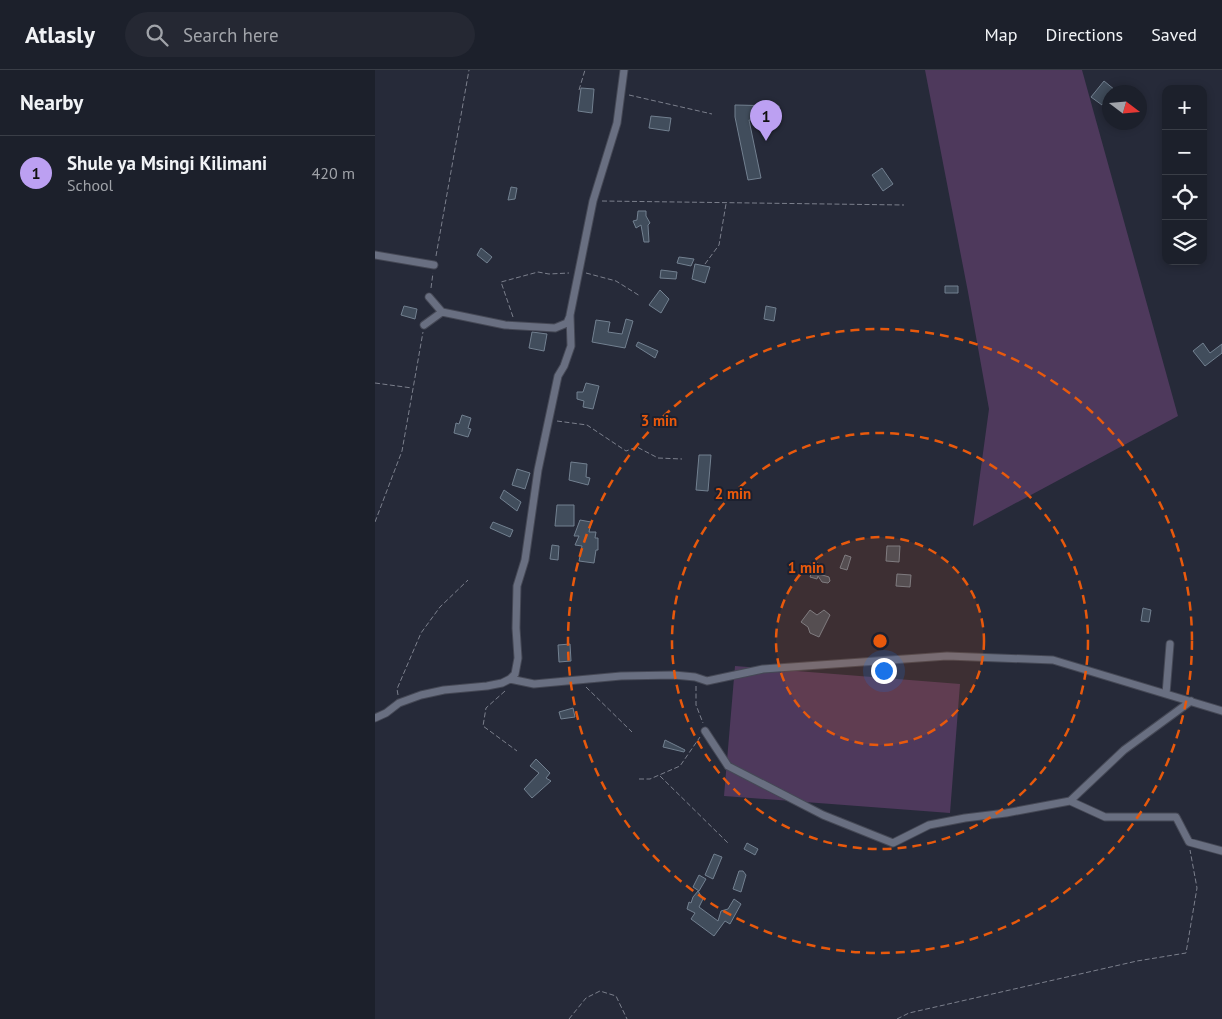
<!DOCTYPE html>
<html lang="en">
<head>
<meta charset="utf-8">
<style>
  :root { --surface:#1c202b; --page:#252833; --text:#f1f3f6; --muted:#a0a3a9; --line:#3a3e47; --accent:#bca0f2 }
  body { margin:0; font-family:"PT Sans",sans-serif; background:var(--page); color:var(--text) }
  .controls { position:absolute; right:15px; top:15px; display:grid; overflow:hidden; border-radius:10px; box-shadow:0 2px 8px #0003 }
  .controls button { width:45px; height:45px; display:grid; place-items:center; padding:0; border:0; border-bottom:1px solid var(--line); background:var(--surface); color:var(--text); font:25px sans-serif }
  .compass { position:absolute; left:727px; top:15px; width:45px; height:45px; border-radius:50%; background:var(--surface); box-shadow:0 2px 8px #0003; rotate:106deg }
  .you { position:absolute; left:508px; top:600px; width:18px; height:18px; margin:-12px; border:4px solid #fff; border-radius:50%; background:#1a73e8; box-shadow:0 0 0 8px #1a73e833 }
  .badge { display:grid; place-items:center; width:32px; height:32px; border-radius:50%; background:var(--accent); color:#111; font-size:16px; font-weight:700 }
  .pin { position:absolute; translate:-50% -41px; filter:drop-shadow(0 1px 2px #0008) }
  .pin::after { content:''; position:absolute; top:26px; width:18px; height:15px; background:inherit; clip-path:polygon(0 0,100% 0,50% 100%) }
  .list { margin:0; padding:0; list-style:none }
  h2 { display:flex; justify-content:space-between; align-items:center; height:65px; margin:0; padding:0 20px; font-size:21px }
  h2 small { font-size:16px; font-weight:400; color:var(--muted) }
  .list li { display:grid; grid-template-columns:32px 1fr auto; gap:15px; align-items:center; box-sizing:border-box; height:75px; padding:0 20px; border-top:1px solid var(--line) }
  .list b { display:block; font-size:19px; white-space:nowrap }
  .list p { margin:0; font-size:16px; white-space:nowrap; color:var(--muted) }
  .list em { font-size:16px; font-style:normal; color:var(--muted) }
  .icon { flex:none; width:28px; height:28px; fill:none; stroke:currentColor; stroke-width:2; stroke-linecap:round; stroke-linejoin:round }
  .map { position:relative; flex:none; width:847px; height:949px; overflow:hidden }
  header { display:flex; align-items:center; gap:30px; box-sizing:border-box; height:70px; padding:0 25px; background:var(--surface); border-bottom:1px solid var(--line) }
  header strong { font-size:24px }
  nav { display:flex; gap:28px; margin-inline-start:auto; font-size:18px }
  .search { width:350px; height:45px; background:var(--page); display:flex; align-items:center; gap:12px; box-sizing:border-box; padding:0 18px; border-radius:28px; color:var(--muted); font-size:19px }
  main { display:flex }
  aside { flex:1; background:var(--surface) }
  .map>svg:first-child { display:block }
  .green { fill:#4e395c }
  .building { fill:#414d5c; stroke:#728090 }
  .lines { fill:none; stroke-linecap:round; stroke-linejoin:round }
  .minor-casing { stroke:#454855; stroke-width:9 }
  .path { stroke:#7b7f8c; stroke-width:1; stroke-dasharray:5 2.5; stroke-linecap:butt }
  .minor { stroke:#696f81; stroke-width:7 }
  .ring { fill:none; stroke:#e8590c; stroke-width:2.5; stroke-dasharray:9 6 }
  .centre { fill:#e8590c; stroke:#1c202f; stroke-width:2.5 }
  .ring-label { font-size:15px; text-anchor:middle; font-weight:bold; fill:#e8590c; stroke:#1c202f; stroke-width:4; stroke-linejoin:round; paint-order:stroke }
</style>
</head>
<body>
<header>
<strong>Atlasly</strong>
<div class="search"><svg class="icon" aria-label="search" viewBox="0 0 24 24"><circle cx="10" cy="10" r="6"/><path d="M15 15l6 6"/></svg>Search here</div>
<nav><a>Map</a><a>Directions</a><a>Saved</a></nav>
</header>
<main>
<aside>
<h2>Nearby<small></small></h2>
<ul class="list">
<li><span class="badge">1</span><div><b>Shule ya Msingi Kilimani</b><p>School</p></div><em>420 m</em></li>
</ul>
</aside>
<div class="map">
<svg width="847" height="949" viewBox="0 0 847 949">
  <rect width="100%" height="100%" fill="#262a39"/>
  <path class="green" d="M550,0h157l96,346 -205,110 16,-117 -21,-117z
    M360,596l225,18 -10,129 -226,-17z"/>
  <path class="building" d="M729,11l11,9 -3,2h-3v4l-7,9 -11,-8z
    M206,18l13,1 -2,24 -14,-2z
    M360,35l44,1 -1,14h-29l12,58 -13,2 -13,-63z
    M276,46l20,2 -2,13 -20,-3z
    M507,98l11,16 -10,7 -11,-16z
    M136,117l6,1 -2,11 -7,1z
    M263,141h8v5l4,7 -2,2 1,17h-5l-3,-17 -5,3 -3,-7 4,-1z
    M106,178l11,9 -5,6 -10,-8z
    M304,187l15,2 -3,7 -14,-3z
    M320,194l15,3 -5,16 -13,-4z
    M286,200l16,2 -1,7 -16,-1z
    M570,216h13v7h-13z
    M285,220l9,9 -8,14 -12,-8z
    M29,236l13,3 -2,10 -14,-4z
    M391,236l10,2 -2,13 -10,-2z
    M251,249l7,2 -8,27 -33,-6 4,-22 14,2 -2,10 14,2z
    M157,262l15,2 -3,17 -15,-3z
    M263,272l20,9 -3,7 -19,-12z
    M828,273l7,10 12,-9v9l-17,13 -12,-15z
    M211,313l13,3 -6,23 -10,-2 1,-6 -7,-2v-7h6z
    M87,345l9,3 -3,10 3,1 -3,8 -14,-4 2,-10 3,1z
    M324,385h12l-3,36 -12,-1z
    M196,392l16,2 -1,13 4,1 -2,7 -19,-5z
    M142,399l13,4 -5,16 -13,-4z
    M129,420l17,12 -4,9 -17,-13z
    M182,435h17v21h-19z
    M205,450l11,2 -2,10h7l-1,6h3v12h-2l-2,13 -15,-2 3,-15 -7,-1 4,-9h-5z
    M118,452l20,8 -3,7 -20,-9z
    M177,475l7,1 -1,14 -8,-1z
    M512,476h13l-1,16 -13,-1z
    M470,485l6,2 -4,13 -7,-2z
    M440,492l7,3 -3,9 10,3 1,4 -2,2 -6,-1 -4,-6 -1,3 -7,-2z
    M522,504l14,1 -1,12 -14,-1z
    M768,538l8,2 -2,12 -8,-1z
    M435,540l7,5 7,-5 6,5 -11,22 -9,-4 -2,-6 -7,-5z
    M195,574l1,17 -12,1 -1,-17z
    M198,638l2,9 -14,2 -2,-7z
    M290,670l20,10 -1,2 -21,-5z
    M161,689l14,14 -4,5 5,3 -19,17 -8,-9 15,-16 -9,-7z
    M372,773l11,6 -3,6 -11,-6z
    M339,784l8,3 -9,22 -8,-4z
    M364,801h4l3,4 -5,17 -8,-3z
    M324,805l7,4 -7,12 -6,-4z
    M323,821l5,8 -4,8 19,14 3,-10 7,-2 6,-10 7,5 -11,20 -5,-3 -11,15 -23,-17 4,-6 -8,-4 2,-7 2,1 2,-6z"/>
  <g class="lines">
    <defs>
      <path id="minor" d="M0,185l59,10
        M54,227l13,15 63,13 50,3 12,-5 3,-7
        M49,255l18,-13
        M135,609l24,5 87,-8 53,-1 21,2 12,4 56,-12 184,-13 106,4 169,51
        M791,624l4,-50
        M0,648l11,-5 13,-10 22,-8 23,-5 43,-4 15,-3 8,-4 5,-5 3,-16 -2,-30 1,-42 8,-26 13,-90 13,-61 7,-33 6,-10 7,-20 -1,-31 23,-114 24,-78 7,-53
        M330,661l23,35 95,49 70,28 36,-18 36,-7 41,-5 64,-12 35,16h71l13,25 33,9
        M695,731l54,-51 67,-49"/>
    </defs>
    <use href="#minor" class="minor-casing"/>
    <path class="path" d="M204,20l6,-20
      M254,25l83,19
      M227,131l302,4
      M61,186l33,-186
      M330,194l14,-19 7,-41
      M211,203l30,8 24,15
      M56,218l2,-15
      M138,247l-12,-35 37,-10 11,2 20,-1
      M0,313l37,5
      M182,351l30,4 39,26 11,-4 21,11 24,1
      M0,452l27,-71 21,-119
      M321,616v19l7,18
      M211,617l46,45
      M130,621l-19,17 -3,18 34,25
      M23,625l-1,-6 24,-56 19,-26 28,-27
      M285,706l69,68
      M264,709h11l30,-13 20,-29
      M194,949l17,-21 14,-7 16,5 11,23
      M522,949l12,-6 228,-52 49,-8 11,-65 -7,-38"/>
    <use href="#minor" class="minor"/>
  </g>
  <circle cx="505" cy="571" r="104" fill="#e8590c" fill-opacity=".12"/>
  <g class="ring">
    <circle cx="505" cy="571" r="104"/>
    <circle cx="505" cy="571" r="208"/>
    <circle cx="505" cy="571" r="312"/>
  </g>
  <circle cx="505" cy="571" r="8" class="centre"/>
  <g class="ring-label">
    <text x="284" y="356">3 min</text>
    <text x="358" y="429">2 min</text>
    <text x="431" y="503">1 min</text>
  </g>
</svg>
<div class="controls">
<button>+</button>
<button>−</button>
<button><svg class="icon" aria-label="locate" viewBox="0 0 24 24"><circle cx="12" cy="12" r="6"/><path d="M12 2v4M12 18v4M2 12h4M18 12h4"/></svg></button>
<button><svg class="icon" aria-label="layers" viewBox="0 0 24 24"><path d="M12 4l9 5-9 5-9-5zM3 14l9 5 9-5"/></svg></button>
</div>
<svg class="compass" viewBox="-18 -18 36 36"><path d="M0-13l5 13h-10z" fill="#e53935"/><path d="M0 13l5-13h-10z" fill="#a0a3a9"/></svg>
<div class="you"></div>
<div class="pin badge" style="left:391px;top:71px">1</div>
</div>
</main>
</body>
</html>
